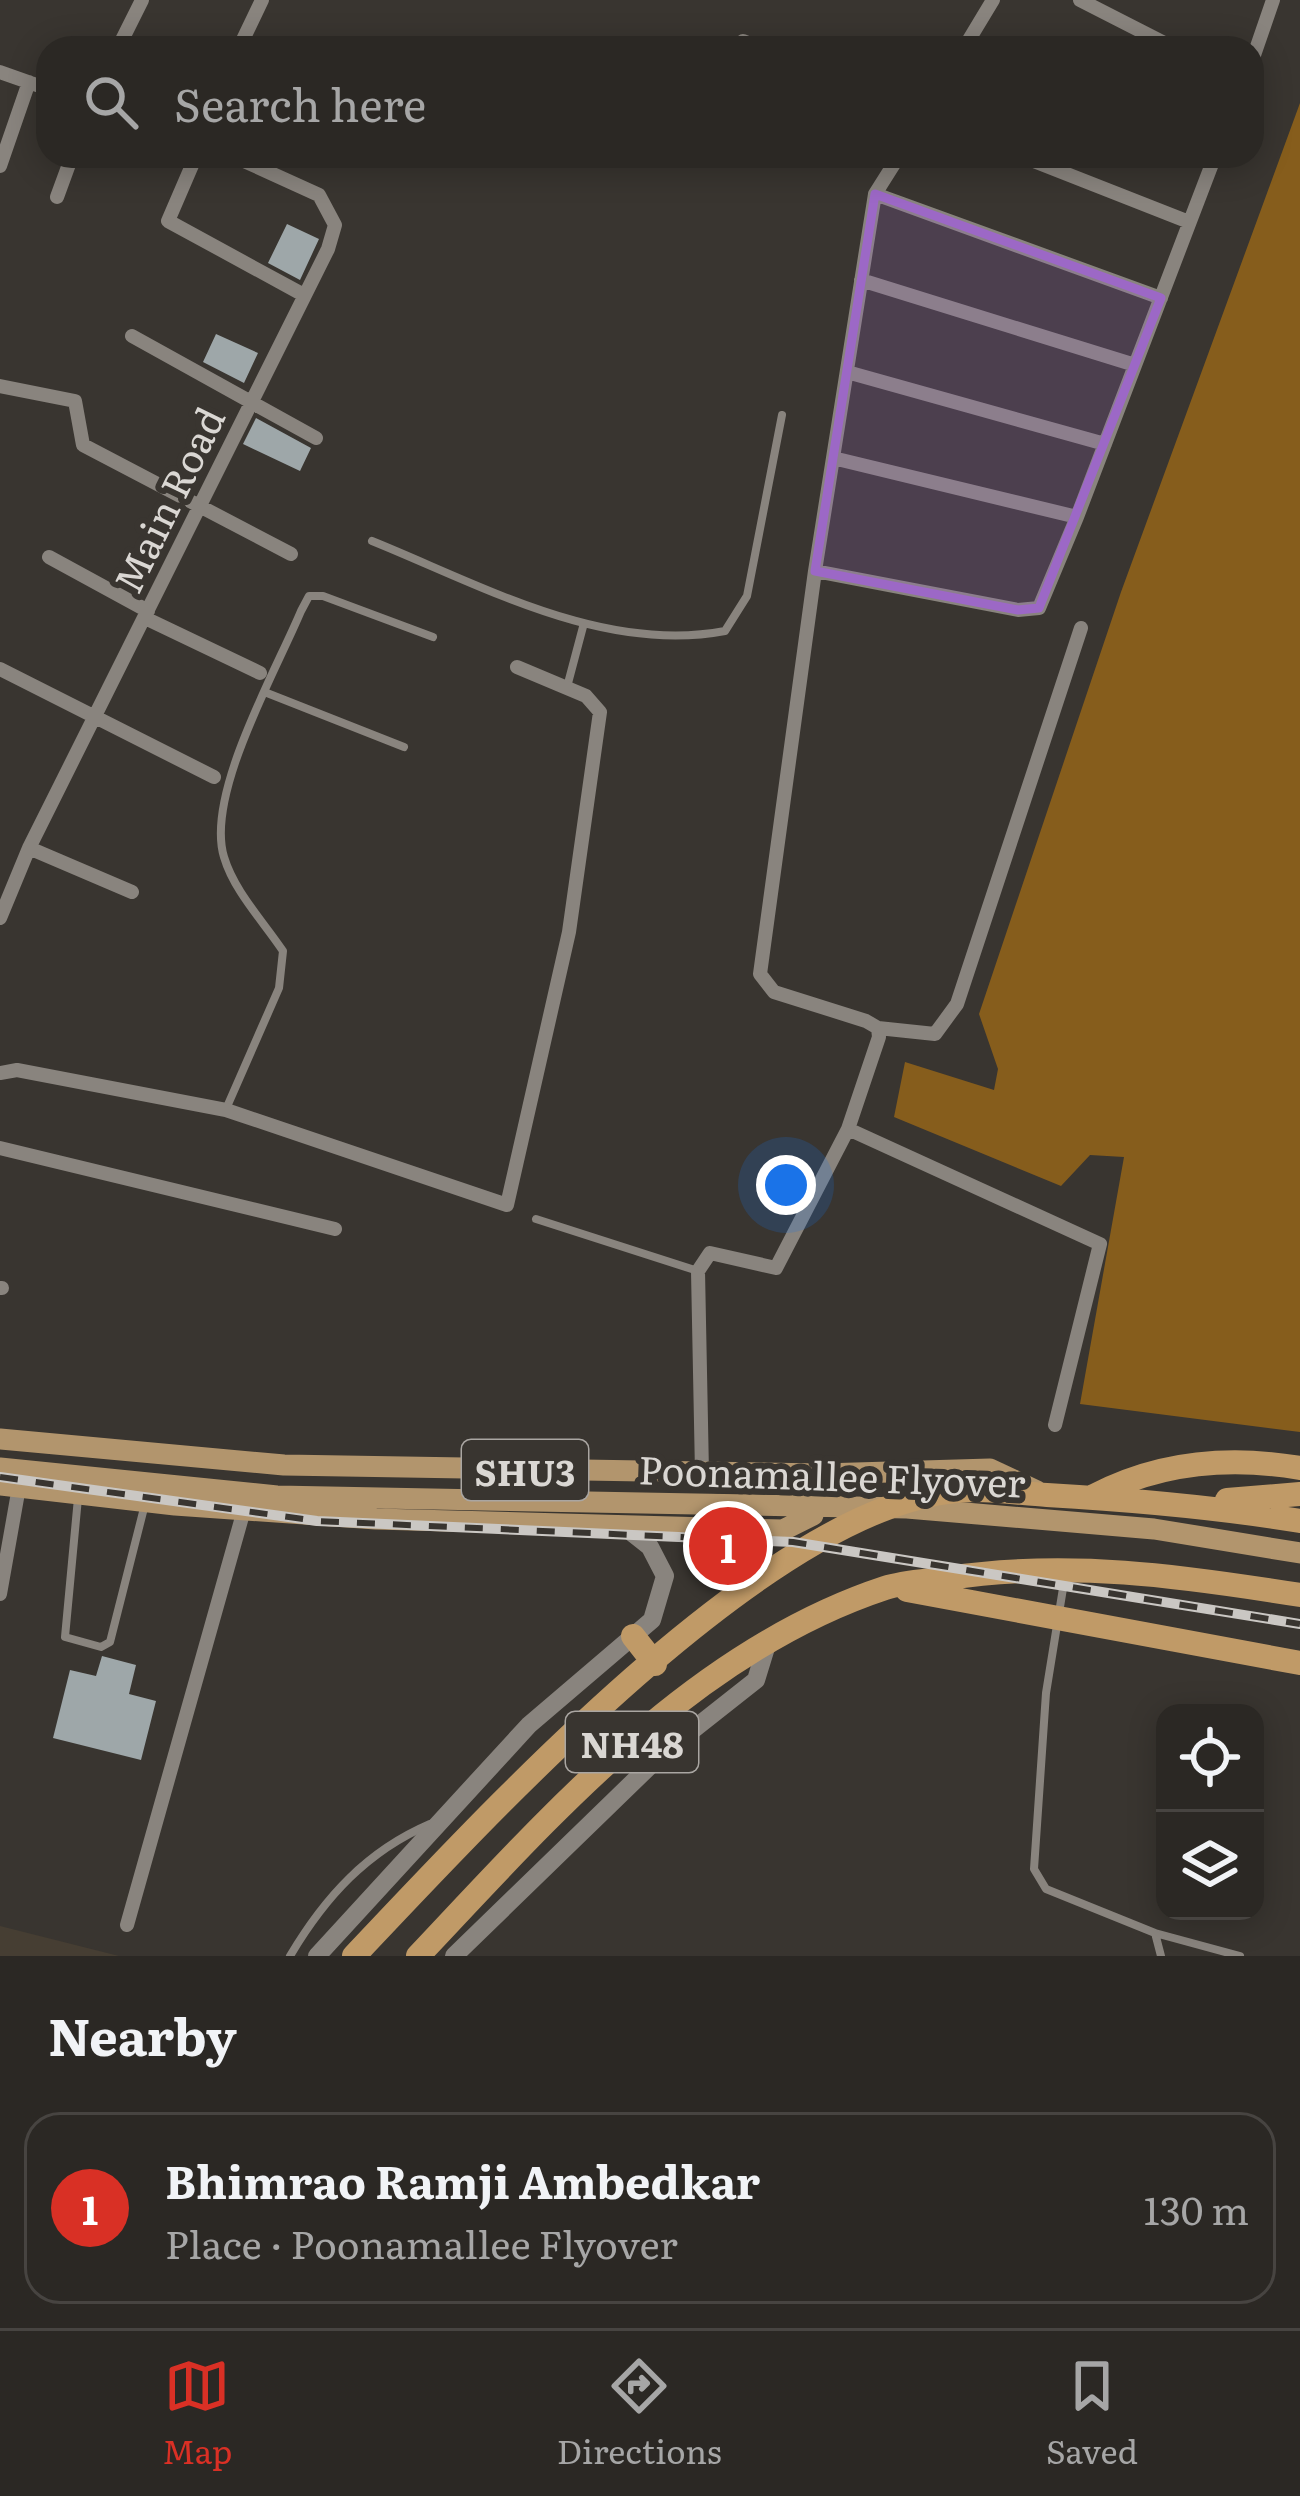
<!DOCTYPE html>
<html lang="en">
<head>
<meta charset="utf-8">
<style>
  :root { --surface:#2b2824; --page:#373431; --text:#f1f3f6; --muted:#a6a6a6; --line:#474441; --accent:#d93025 }
  body { margin:0; font-family:Literata,serif; background:var(--page); color:var(--text) }
  .controls { position:absolute; right:36px; bottom:36px; display:grid; overflow:hidden; border-radius:24px; box-shadow:0 6px 30px #0003 }
  .controls button { width:108px; height:108px; display:grid; place-items:center; padding:0; border:0; border-bottom:3px solid var(--line); background:var(--surface); color:var(--text); font:60px sans-serif }
  .you { position:absolute; left:786px; top:1185px; width:42px; height:42px; margin:-30px; border:9px solid #fff; border-radius:50%; background:#1a73e8; box-shadow:0 0 0 18px #1a73e833 }
  .badge { display:grid; place-items:center; width:78px; height:78px; border-radius:50%; background:var(--accent); color:#fff; font-size:39px; font-weight:700 }
  .pin { position:absolute; translate:-50% -50%; border:6px solid #fff; box-shadow:0 3px 12px #0006 }
  .list { margin:0; padding:0; list-style:none }
  h2 { display:flex; justify-content:space-between; align-items:center; height:156px; margin:0; padding:0 48px; font-size:51px }
  h2 small { font-size:39px; font-weight:400; color:var(--muted) }
  .list li { display:grid; grid-template-columns:78px 1fr auto; gap:36px; align-items:center; box-sizing:border-box; height:192px; margin:0 24px 24px; padding:0 24px; border:3px solid var(--line); border-radius:36px }
  .list b { display:block; font-size:45px; white-space:nowrap }
  .list p { margin:0; font-size:39px; white-space:nowrap; color:var(--muted) }
  .list em { font-size:39px; font-style:normal; color:var(--muted) }
  .icon { flex:none; width:66px; height:66px; fill:none; stroke:currentColor; stroke-width:2; stroke-linecap:round; stroke-linejoin:round }
  .map { position:relative; flex:none; width:1300px; height:1956px; overflow:hidden }
  .search { position:absolute; background:var(--surface); box-shadow:0 6px 30px #0003; left:36px; right:36px; top:36px; height:132px; display:flex; align-items:center; gap:30px; box-sizing:border-box; padding:0 42px; border-radius:36px; color:var(--muted); font-size:45px }
  .sheet { height:372px; background:var(--surface) }
  nav { display:flex; justify-content:space-around; align-items:center; box-sizing:border-box; height:168px; border-top:3px solid var(--line); background:var(--surface); font-size:33px; color:var(--muted) }
  nav a { display:grid; justify-items:center; gap:6px }
  nav .on { color:var(--accent) }
  .map>svg:first-child { display:block }
  .built { fill:#463e33 }
  .forest { fill:#865d1c }
  .building { fill:#9ea7a9 }
  .lines { fill:none; stroke-linecap:round; stroke-linejoin:round }
  .service { stroke:#89847e; stroke-width:8 }
  .minor { stroke:#89847e; stroke-width:14 }
  .tertiary { stroke:#89847e; stroke-width:18 }
  .primary { stroke:#b2956d; stroke-width:21 }
  .trunk { stroke:#c09a67; stroke-width:24 }
  .rail-casing { stroke:#cac7c3; stroke-width:10 }
  .rail { stroke:#393530; stroke-width:6; stroke-dasharray:18; stroke-linecap:butt }
  .marked { fill:#9c68c6; fill-opacity:0.2; stroke:#9c68c6; stroke-width:9; stroke-linejoin:round }
  .labels { text-anchor:middle; dominant-baseline:central; stroke-width:12; stroke-linejoin:round; paint-order:stroke }
  .shield { fill:#393530; stroke:#aaa6a2; stroke-width:3 }
  .shield-label { font-size:36px; font-weight:bold; fill:#dad7d3 }
  .street-label { font-size:39px; fill:#dad7d3; stroke:#393530 }
</style>
</head>
<body>
<div class="map">
<svg width="1300" height="1956" viewBox="0 0 1300 1956">
  <rect width="100%" height="100%" fill="#393530"/>
  <path class="built" d="M0,1926l119,30h-119z"/>
  <path class="forest" d="M1300,103v1329l-220,-28 44,-247 -34,-2 -29,31 -167,-69 11,-55 89,28 4,-21 -19,-55 142,-422z"/>
  <path class="building" d="M287,224l32,15 -19,41 -32,-17z
    M216,334l42,19 -14,30 -41,-21z
    M256,418l55,30 -11,23 -57,-27z
    M102,1656l34,9 -7,29 27,7 -15,59 -88,-22 17,-68 26,6z"/>
  <g class="lines">
    <path class="service" d="M372,541c109,44 231,113 353,90l22,-35 35,-181
      M567,687l17,-64
      M267,693l137,54
      M226,1109l53,-121 4,-37c-20,-30 -49,-60 -59,-94 -19,-62 52,-186 77,-246l8,-15h14l110,41
      M536,1219l162,52
      M78,1498l-13,139 36,10 9,-5 35,-138
      M1065,1576l-19,117 -12,176 12,20 109,44 6,23
      M1155,1933l85,23
      M290,1956c35,-59 77,-105 140,-132"/>
    <path class="minor" d="M1080,0l94,48
      M743,41l17,7
      M118,48l24,-48
      M239,48l23,-48
      M964,48l29,-48
      M1252,61l21,-61
      M0,72l48,17
      M196,156l-28,65 134,73
      M1021,156l168,66
      M0,166l29,-84
      M875,194l286,104
      M57,197l15,-41
      M861,280l274,85
      M132,336l184,102
      M847,372l258,72
      M0,386l75,15 8,44 208,109
      M1077,517l138,-361
      M49,557l99,54
      M815,571l203,39 21,-2 38,-91 -244,-59
      M145,618l115,55
      M0,669l214,108
      M29,848l103,44
      M0,918l29,-70 299,-599 7,-24 -16,-30 -86,-39
      M878,1028l57,6 22,-30 124,-376
      M0,1073l17,-3 209,40 281,95 62,-273 31,-220 -14,-16 -69,-29
      M848,1129l252,115 -45,181
      M0,1148l335,81
      M0,1288h2
      M702,1473l-4,-202 12,-18 66,15 72,-139 31,-92 -1,-9 -12,-7 -92,-29 -14,-18 55,-403 60,-377 24,-38
      M0,1594l19,-107
      M127,1925l117,-415"/>
    <path class="tertiary" d="M317,1956l212,-231 123,-105 13,-44 -15,-29 -24,-19
      M454,1956l207,-201 95,-75 12,-39"/>
    <path class="primary" d="M0,1439l284,26 538,9 168,-5 47,22
      M0,1468l277,28 630,12 247,21 146,24
      M0,1485l175,20 201,14 407,11 30,-15 1,-21"/>
    <path class="trunk" d="M1094,1496c65,-34 135,-40 206,-28
      M1227,1500l73,-6
      M907,1590l393,73
      M633,1636l22,28
      M354,1956c131,-138 404,-438 593,-464 33,-5 67,1 100,3 86,5 169,12 253,26
      M418,1956c134,-142 276,-305 467,-368 19,-6 42,-7 63,-10 120,-18 233,-2 352,17"/>
    <defs>
      <path id="rail" d="M0,1477l317,44 476,21 507,82"/>
    </defs>
    <use href="#rail" class="rail-casing"/>
    <use href="#rail" class="rail"/>
  </g>
  <path class="marked" d="M875,194l286,104 -122,310 -21,2 -203,-39z"/>
  <g class="labels">
    <g class="shield">
      <rect x="462" y="1440" width="126" height="60" rx="9"/>
      <rect x="566" y="1712" width="132" height="60" rx="9"/>
    </g>
    <g class="shield-label">
      <text x="525" y="1470">SHU3</text>
      <text x="632" y="1742">NH48</text>
    </g>
    <g class="street-label">
      <text transform="translate(167 499) rotate(-64)">Main Road</text>
      <text transform="translate(832 1474) rotate(2)">Poonamallee Flyover</text>
    </g>
  </g>
</svg>
<div class="controls">
<button><svg class="icon" aria-label="locate" viewBox="0 0 24 24"><circle cx="12" cy="12" r="6"/><path d="M12 2v4M12 18v4M2 12h4M18 12h4"/></svg></button>
<button><svg class="icon" aria-label="layers" viewBox="0 0 24 24"><path d="M12 4l9 5-9 5-9-5zM3 14l9 5 9-5"/></svg></button>
</div>
<div class="you"></div>
<div class="pin badge" style="left:728px;top:1546px">1</div>
<div class="search"><svg class="icon" aria-label="search" viewBox="0 0 24 24"><circle cx="10" cy="10" r="6"/><path d="M15 15l6 6"/></svg>Search here</div>
</div>
<section class="sheet">
<h2>Nearby<small></small></h2>
<ul class="list">
<li><span class="badge">1</span><div><b>Bhimrao Ramji Ambedkar</b><p>Place · Poonamallee Flyover</p></div><em>130 m</em></li>
</ul>
</section>
<nav>
<a class="on"><svg class="icon" aria-label="map" viewBox="0 0 24 24"><path d="M3 6l6-2 6 2 6-2v14l-6 2-6-2-6 2zM9 4v14M15 6v14"/></svg>Map</a>
<a><svg class="icon" aria-label="directions" viewBox="0 0 24 24"><path d="M12 3l9 9-9 9-9-9zM9 14v-3h6M13 9l2 2-2 2"/></svg>Directions</a>
<a><svg class="icon" aria-label="saved" viewBox="0 0 24 24"><path d="M7 4h10v16l-5-4-5 4z"/></svg>Saved</a>
</nav>
</body>
</html>
